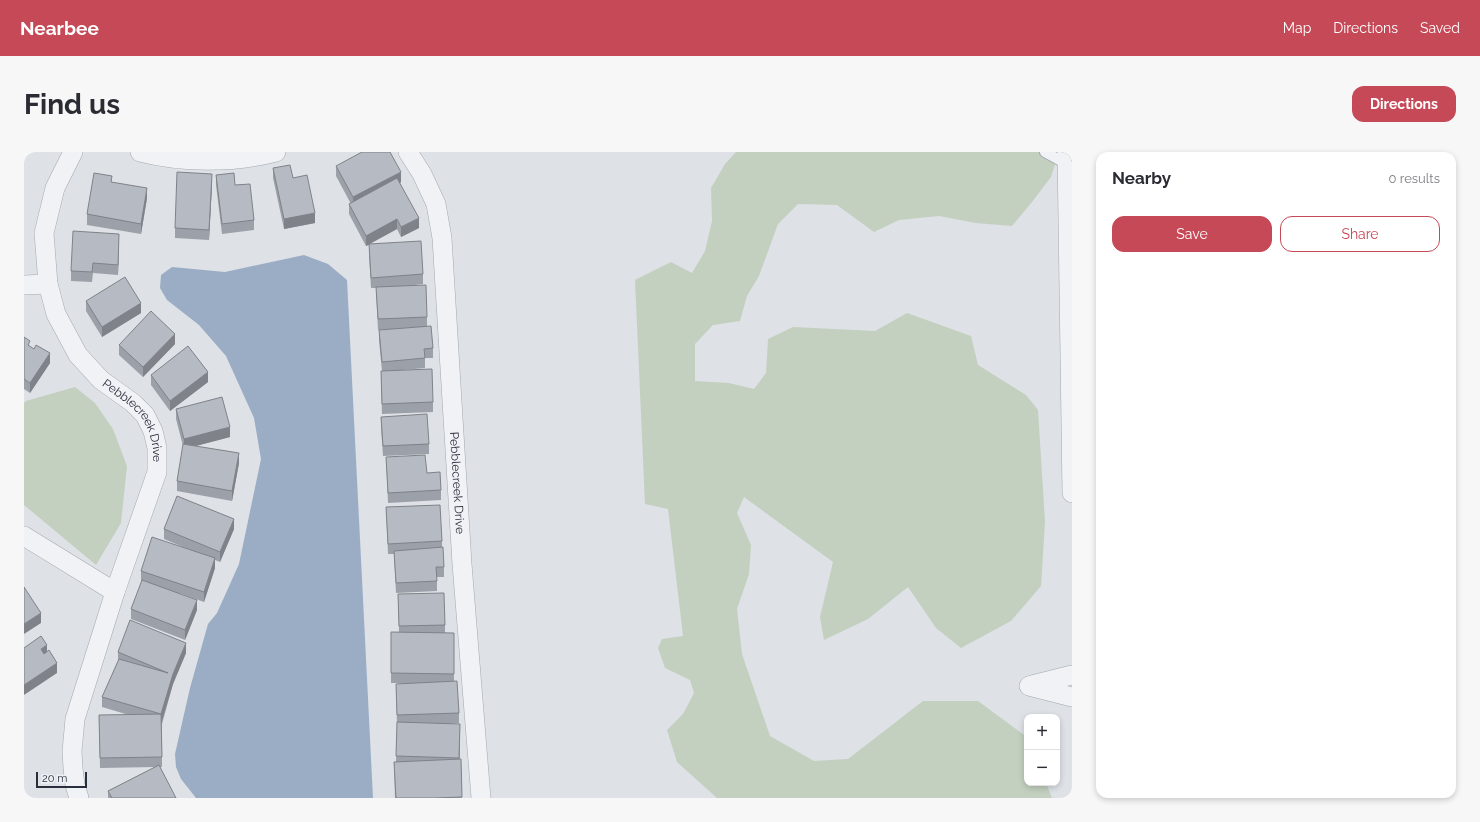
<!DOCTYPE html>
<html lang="en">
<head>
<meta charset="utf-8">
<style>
  :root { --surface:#fff; --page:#f7f7f7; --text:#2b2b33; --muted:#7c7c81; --line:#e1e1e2; --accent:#c54956 }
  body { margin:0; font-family:Raleway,sans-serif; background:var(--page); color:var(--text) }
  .controls { position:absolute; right:12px; bottom:12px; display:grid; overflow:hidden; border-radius:8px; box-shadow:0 2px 6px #0003 }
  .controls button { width:36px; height:36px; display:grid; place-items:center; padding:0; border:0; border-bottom:1px solid var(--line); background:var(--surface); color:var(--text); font:20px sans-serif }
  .scale { position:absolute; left:12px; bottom:10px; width:51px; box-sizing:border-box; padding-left:4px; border:2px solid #282e3c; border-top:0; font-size:11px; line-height:14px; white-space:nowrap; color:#282e3c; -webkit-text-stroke:3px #edf0f4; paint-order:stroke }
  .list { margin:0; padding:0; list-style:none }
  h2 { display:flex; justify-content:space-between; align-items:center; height:52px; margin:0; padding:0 16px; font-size:17px }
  h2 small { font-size:13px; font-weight:400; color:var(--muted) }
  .actions { display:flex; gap:8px; padding:12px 16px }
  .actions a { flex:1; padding:9px 0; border:1px solid var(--accent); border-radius:12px; text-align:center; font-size:14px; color:var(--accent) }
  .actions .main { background:var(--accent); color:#fff }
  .map { position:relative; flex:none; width:1048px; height:646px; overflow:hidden; border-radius:12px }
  header { display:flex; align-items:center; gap:24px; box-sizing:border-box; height:56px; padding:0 20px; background:var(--accent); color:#fff }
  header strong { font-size:19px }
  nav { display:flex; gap:22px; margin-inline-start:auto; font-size:14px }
  .intro { display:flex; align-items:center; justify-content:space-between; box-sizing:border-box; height:96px; padding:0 24px }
  h1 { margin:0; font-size:28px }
  .button { padding:10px 18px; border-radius:12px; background:var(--accent); color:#fff; font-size:14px; font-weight:700 }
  main { display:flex; gap:24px; padding:0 24px }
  aside { flex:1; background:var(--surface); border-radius:12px; box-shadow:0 2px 6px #0003 }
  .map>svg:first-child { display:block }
  .green { fill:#c3d0bf }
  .water { fill:#9aadc5 }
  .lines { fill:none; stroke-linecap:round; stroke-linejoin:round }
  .lane-casing { stroke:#a4a8b0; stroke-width:12 }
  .street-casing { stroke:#a4a8b0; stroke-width:20 }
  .lane { stroke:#f0f2f5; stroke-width:10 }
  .street { stroke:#f0f2f5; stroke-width:19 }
  .wall { fill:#9ca0a8 }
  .shaded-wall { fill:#7f8288 }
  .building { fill:#b5bac3; stroke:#7f8288 }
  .labels { text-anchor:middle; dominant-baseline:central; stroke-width:3.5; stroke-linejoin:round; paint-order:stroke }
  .street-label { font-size:12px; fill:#282e3c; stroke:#edf0f4 }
</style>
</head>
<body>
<header>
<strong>Nearbee</strong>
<nav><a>Map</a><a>Directions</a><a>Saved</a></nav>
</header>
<div class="intro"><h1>Find us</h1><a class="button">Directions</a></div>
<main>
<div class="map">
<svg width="1048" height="646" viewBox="0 0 1048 646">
  <rect width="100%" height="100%" fill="#dee1e6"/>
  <path class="green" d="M712,0h323l-8,25 -19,25 -20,24 -36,-3 -37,-7 -40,4 -25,12 -37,-27 -39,-1 -20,20 -19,52 -12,20 -7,25 -27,4 -18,19v37l34,2 25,6 12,-16 2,-34 25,-12 82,4 32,-18 64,23 7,29 48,30 12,15 7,112 -4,64 -30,35 -50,27 -25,-20 -28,-41 -40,32 -44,21 -4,-23 13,-55 -89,-65 -7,16 14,32 -2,29 -12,35 5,45 28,82 44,25 34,-2 75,-58h55l49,36v46h19l6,15h-335l-40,-36 -10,-32 16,-16 11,-21 -4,-13 -25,-12 -7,-20 4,-9 21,-3 -15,-127 -23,-5 -10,-224 36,-18 21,11 13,-22 7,-30 -1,-33 14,-24z
    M51,235l20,16 18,26 14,37 -6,57 -25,42 -72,-60v-102l2,-2z"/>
  <path class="water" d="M280,103l24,9 19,16 26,518h-177l-15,-19 -5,-12 -1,-13 15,-66 18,-64 9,-11 22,-49 22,-105 -7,-41 -28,-62 -27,-31 -32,-25 -7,-12 1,-13 11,-8 53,5z"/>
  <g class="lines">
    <defs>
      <path id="lane" d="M1021,0l22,12"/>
      <g id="street">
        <path id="s1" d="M49,0l-18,36 -11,45 4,51 8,30 22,41 23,25 32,23 12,12 8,16 4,17v24l-42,120 -40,127 -3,32 1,17 2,17 4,13"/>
        <path d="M116,0c43,11 93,11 136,0"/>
        <path id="s2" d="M384,0l14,22 14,30 6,34 20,326 19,234"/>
        <path d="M1043,0l5,341"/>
        <path d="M0,133l24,-1"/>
        <path d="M0,384l91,56"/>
        <path d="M1008,533l40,-10"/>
        <path d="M1005,534l43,11"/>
      </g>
    </defs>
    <use href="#lane" class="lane-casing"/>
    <use href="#street" class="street-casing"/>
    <use href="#lane" class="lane"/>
    <use href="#street" class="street"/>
  </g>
  <path class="wall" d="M312,14l65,16 -1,1 19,45 -18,9 -4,-8 -28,15 54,30v10l-17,2 21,31v9l6,22v10h-8v10l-22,2 30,32v10l-51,2 -1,-33v-10h1l-3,-31v-10l11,-1 -12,1 -2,-42h-5l-2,-34v-9l-3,1 -17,-32v-10h2l-15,-28z
    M249,16l20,10 22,45 -31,6 -11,-51z
    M192,23l19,10 19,35v10l-32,4 -6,-49z
    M88,30l35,16 -6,36 -54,-9v-11z
    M188,32l-3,56 -34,-2v-10z
    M95,92l-1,31 -25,-2 -1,9 -21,-1v-10z
    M62,149l55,12 -39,24 -16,-26z
    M0,185l6,10 20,16 -20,30 -6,-4z
    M151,192l-32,33 -24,-22v-10z
    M127,223l57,7 -38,29 -19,-26z
    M152,257l54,28 -34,9 43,17 -7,38 -55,-10v-10l6,-35 -7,-27z
    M357,265l48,27v10l-46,2 -2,-29z
    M362,305l41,16 14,17v10l-53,3z
    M362,355l56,34v7l2,19v10h-7v14l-41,2 -2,-39h-6z
    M140,377h70l-14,33 -5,-2v8l-11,34 -25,-9 18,17 -12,30 -54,-21v-10l11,-28h-1v-10l54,-19 -31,-13z
    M374,442l47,31v8h9v48l5,32v10l-13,1h14v35h1l1,39h-67l-1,-36h2l1,-36 -1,-42 7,-1h-12v-51h8z
    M94,500l68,1 -13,31 -11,40v43h-2l16,31h-68v-7l47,-24 -55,1 -1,-53h30l-27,-8v-10l16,-36z"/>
  <path class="shaded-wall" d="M377,20v10l-48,25v-10z
    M188,22v10l-3,56v-10z
    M123,36v10l-6,36v-10z
    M291,61v10l-31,6v-10z
    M395,66v10l-18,9v-10z
    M373,67v10l-31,17v-10z
    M95,82v10l-1,31v-10z
    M117,151v10l-39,24v-10z
    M151,182v10l-32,33v-10z
    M26,201v10l-20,30v-10z
    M184,220v10l-38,29v-10z
    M206,275v10l-46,12v-10z
    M215,301v10l-7,38v-10z
    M210,367v10l-14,33v-10z
    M191,406v10l-11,34v-10z
    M173,448v10l-12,30v-10z
    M17,461v10l-17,11v-10z
    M162,491v10l-13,31 -12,40v-10l12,-40z
    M23,493v10l-6,4v-10z
    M33,511v10l-33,22v-10z"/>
  <path class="building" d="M338,0h28l11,20 -48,25 -17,-31z
    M266,13l3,13 14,-3 8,38 -31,6 -11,-51z
    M153,20l35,2 -3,56 -34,-2z
    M70,21l18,3 -1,6 36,6 -6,36 -54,-10z
    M210,21l1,12 15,-1 4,36 -32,4 -6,-49z
    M373,26l22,40 -18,9 -4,-8 -31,17 -17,-32z
    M49,79l46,3 -1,31 -25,-2 -1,9 -21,-1z
    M397,89l2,33 -52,4 -2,-34z
    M101,125l16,26 -39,24 -16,-26z
    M402,133l1,32 -49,2 -2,-32z
    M127,159l24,23 -32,33 -24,-22z
    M407,174l2,22 -9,1 1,9 -43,4 -3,-32z
    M0,185l6,4 -2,4 6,4 2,-4 14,8 -20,30 -6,-4z
    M164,194l20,26 -38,29 -19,-26z
    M408,217l1,33 -51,2 -1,-33z
    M198,245l8,30 -46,12 -8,-30z
    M403,262l2,30 -46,2 -2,-29z
    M159,292l56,9 -7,38 -55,-10z
    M401,303l2,18 13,-1 1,18 -53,3 -2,-36z
    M153,344l57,23 -14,33 -56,-23z
    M416,353l2,36 -54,3 -2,-37z
    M128,385l63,21 -11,34 -63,-21z
    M419,395l1,20h-8l1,14 -41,2 -2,-32z
    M118,428l55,20 -12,30 -54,-21z
    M0,435l17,26 -17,11z
    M420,441l1,32 -46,1 -1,-32z
    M106,468l56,23 -13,31 -12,40 1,43 -62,1 -1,-43 62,-1 -59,-17 17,-38 49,14 -50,-21z
    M367,480l63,1v41l-63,-1z
    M17,484l6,9 -6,4 3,5 5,-4 8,13 -33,22v-37z
    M433,529l2,32 -62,2 -1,-31z
    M373,570l63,2 -1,34 -63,-2z
    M437,607l1,38 -27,1h-39l-2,-36z
    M135,613l17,33h-64l-4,-7z"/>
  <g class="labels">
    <g class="street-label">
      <text stroke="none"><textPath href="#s1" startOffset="304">Pebblecreek Drive</textPath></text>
      <text stroke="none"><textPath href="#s2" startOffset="339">Pebblecreek Drive</textPath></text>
    </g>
  </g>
</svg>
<div class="controls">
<button>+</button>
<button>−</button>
</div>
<div class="scale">20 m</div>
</div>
<aside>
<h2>Nearby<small>0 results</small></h2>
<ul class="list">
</ul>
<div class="actions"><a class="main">Save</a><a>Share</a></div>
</aside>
</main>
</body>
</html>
